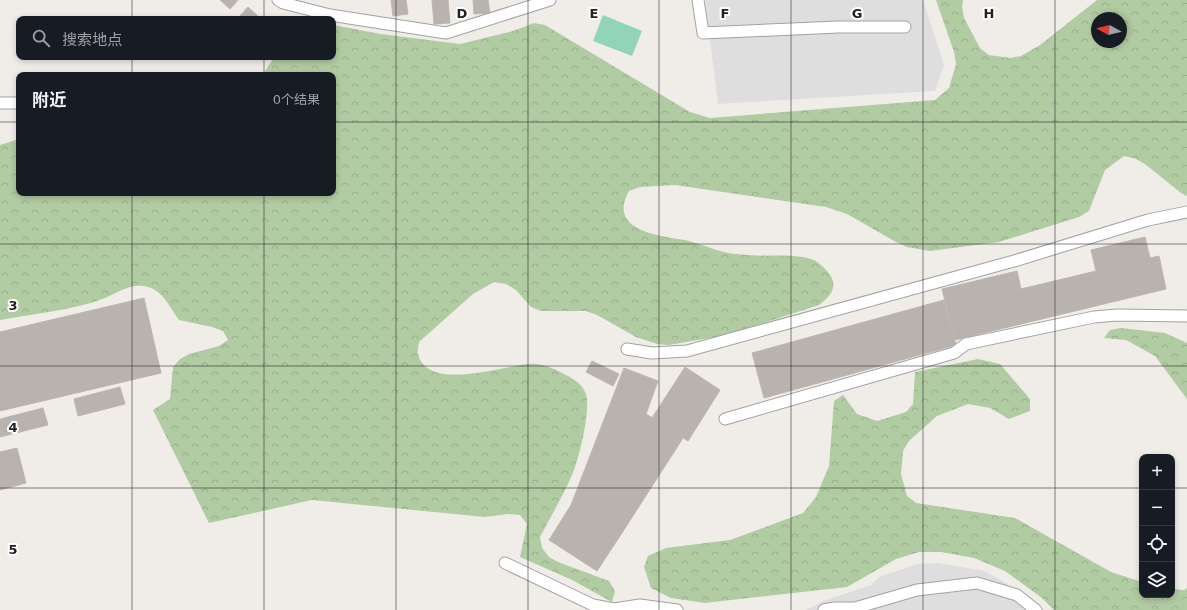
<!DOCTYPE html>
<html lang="zh">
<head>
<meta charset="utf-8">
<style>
  :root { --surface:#171b24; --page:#20242c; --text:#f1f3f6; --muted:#9ea1a6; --line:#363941 }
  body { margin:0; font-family:"DejaVu Sans","Noto Sans SC",sans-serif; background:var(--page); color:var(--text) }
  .controls { position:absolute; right:12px; bottom:12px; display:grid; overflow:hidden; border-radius:8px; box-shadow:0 2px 6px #0003 }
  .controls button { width:36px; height:36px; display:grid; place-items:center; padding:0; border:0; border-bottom:1px solid var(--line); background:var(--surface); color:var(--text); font:20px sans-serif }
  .compass { position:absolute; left:1091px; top:12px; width:36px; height:36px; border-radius:50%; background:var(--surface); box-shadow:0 2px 6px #0003; rotate:278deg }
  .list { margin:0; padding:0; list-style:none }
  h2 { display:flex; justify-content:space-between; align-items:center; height:52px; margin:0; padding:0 16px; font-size:17px }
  h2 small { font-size:13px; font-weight:400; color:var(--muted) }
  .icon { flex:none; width:22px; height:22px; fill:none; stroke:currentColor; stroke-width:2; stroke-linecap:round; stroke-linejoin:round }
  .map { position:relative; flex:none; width:1187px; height:610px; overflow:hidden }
  .search { position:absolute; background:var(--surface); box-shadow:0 2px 6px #0003; left:16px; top:16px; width:320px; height:44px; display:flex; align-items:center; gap:10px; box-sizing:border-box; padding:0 14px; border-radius:8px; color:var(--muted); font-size:15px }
  .panel { position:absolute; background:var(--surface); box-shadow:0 2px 6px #0003; left:16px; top:72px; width:320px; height:124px; border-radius:8px }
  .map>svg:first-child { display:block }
  .residential { fill:#dfdede }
  .forest { fill:url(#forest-crowns); fill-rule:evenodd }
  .pitch { fill:#91d5b6 }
  .building { fill:#b9b3af; stroke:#c0b4ad }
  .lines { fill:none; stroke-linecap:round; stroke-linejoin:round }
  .minor-casing { stroke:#a2a2a2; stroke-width:13 }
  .minor { stroke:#fff; stroke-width:11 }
  .grid { fill:none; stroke:#212121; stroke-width:1; stroke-opacity:0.55 }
  .grid-label { font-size:13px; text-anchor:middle; font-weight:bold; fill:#212121; stroke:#fff; stroke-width:4; stroke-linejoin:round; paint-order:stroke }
</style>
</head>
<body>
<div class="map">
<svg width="1187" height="610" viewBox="0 0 1187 610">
  <defs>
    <pattern id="forest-crowns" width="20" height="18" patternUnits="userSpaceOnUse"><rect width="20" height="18" fill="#b1cba3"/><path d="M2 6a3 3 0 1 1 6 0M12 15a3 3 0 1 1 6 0" fill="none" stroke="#98ae8c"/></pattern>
  </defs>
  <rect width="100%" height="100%" fill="#f0ede9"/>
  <path class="residential" d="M705,0h218l21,65 -9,26 -217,13z
    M938,563l47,8 26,15 25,24h-230l17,-9 48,-16 8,-8 38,-13z"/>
  <path class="forest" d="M936,0h27l-1,6 2,12 16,30 9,7 21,3 11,-2 19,-11 57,-45h90v196l-6,-3 -36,-29 -9,-5 -12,-3 -19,14 -16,41 -10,6 -80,25 -69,9 -23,-4 -11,-5 -49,-28 -21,-7 -151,-22 -35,2 -11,4c-23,41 33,45 60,50 11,3 23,8 35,11 7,2 16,2 24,3 22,2 45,-2 66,5 4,2 7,5 10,8 15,14 11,25 -5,37l-92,30 -58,10 -12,-1 -21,-7 -39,-22 -11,-4h-45l-10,-4 -15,-17 -10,-6 -12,-2 -21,12 -54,48c0,3 -2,8 -1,12 10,39 86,11 112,10 10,-1 23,4 32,9 10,5 20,10 24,21 5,16 -7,65 -14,81 -9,21 -21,41 -32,62l2,11 7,9 9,5 51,19 6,10 -3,11 -40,-22 -52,-23 7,-33 -7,-9 -12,-1 -23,3 -173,-17 -103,23 -56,-113 17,-11 3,-32 7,-8 9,-5 30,-8 9,-6 -5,-9 -11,-4 -33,-7c-8,-11 -17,-30 -31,-33 -16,-5 -29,5 -43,11 -31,12 -72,16 -105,22v-175l19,-6v54h314v-118h-70l5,-9 7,-9h58v-32l48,9 79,10 53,-13 21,-8 11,2 145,87 20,6 225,-18 14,-12 7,-24 -2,-12zM1097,18h24v24h-24z
    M1121,328l44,5 22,10v56l-32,-43 -29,-16 -22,-2 6,-8z
    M978,359l22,5 30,35v12l-21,8 -19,-11 -22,-4 -31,12 -28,25 -6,10 -2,23 6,22 9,7 99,15 96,54 31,10v13h30v-6l12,1 3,-2v22h-133l-12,-12 -37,-27 -31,-13 -33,-6h-22l-23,7 -49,28 -142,16 -34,-5 -20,-10 -7,-21 4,-11 18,-8 64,-8 73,-27 13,-16 13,-31 5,-65 9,-6 14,19 20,7 29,-9 7,-8 2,-32z"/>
  <path class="pitch" d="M603,15l39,16 -10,25 -39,-15z"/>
  <path class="building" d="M220,0h18l-8,9z
    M391,0h15l2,14 -15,2z
    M432,0h16l2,23 -16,1z
    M473,0h15l2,13 -16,1z
    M248,7l12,11 -1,1h-22z
    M1145,237l5,21 9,-2 7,33 -211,51 -13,-51 75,-18 4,18 75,-18 -5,-21z
    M144,298l17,75 -161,38v-79z
    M944,300l12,45 -192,53 -12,-45z
    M592,361l27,13 -6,12 -27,-14z
    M685,367l35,23 -32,51 -36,-23z
    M624,368l34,13 -12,33 13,8 -64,98 -24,-15z
    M120,387l5,17 -47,12 -4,-17z
    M43,408l5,17 -48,12v-18z
    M659,422l24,16 -63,98 -25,-16z
    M17,448l9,35 -26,7v-38z
    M571,505l49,31 -23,35 -48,-31z"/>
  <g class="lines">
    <defs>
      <path id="minor" d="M278,0l5,3 47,12 116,18 104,-33
        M698,0l5,33 135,-6h67
        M0,103h19
        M627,349l25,4 35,-2 327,-90 134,-41 39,-8
        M725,419l229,-66 12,-9 128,-27 23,-2 70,1
        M505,563l88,42 21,4 26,-4 37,5
        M824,610l11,-2h20l62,-18 60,-7 40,12 19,15"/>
    </defs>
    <use href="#minor" class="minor-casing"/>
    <use href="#minor" class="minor"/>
  </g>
  <path class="grid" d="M132,0v19M264,0v19M396,0v610M528,0v610M659,0v610M791,0v610M923,0v610M1055,0v610M132,57v18M264,57v18M0,122h19M333,122h854M132,193v417M264,193v417M0,244h1187M0,366h1187M0,488h1142M1172,488h15"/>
  <g class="grid-label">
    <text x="462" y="18">D</text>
    <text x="594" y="18">E</text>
    <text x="725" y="18">F</text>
    <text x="857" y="18">G</text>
    <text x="989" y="18">H</text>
    <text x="13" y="310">3</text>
    <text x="13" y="432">4</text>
    <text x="13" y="554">5</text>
  </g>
</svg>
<div class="controls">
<button>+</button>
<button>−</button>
<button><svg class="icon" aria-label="locate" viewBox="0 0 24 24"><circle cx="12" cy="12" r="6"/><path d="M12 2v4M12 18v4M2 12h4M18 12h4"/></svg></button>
<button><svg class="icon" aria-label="layers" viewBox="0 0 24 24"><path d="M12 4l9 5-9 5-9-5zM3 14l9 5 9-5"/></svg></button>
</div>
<svg class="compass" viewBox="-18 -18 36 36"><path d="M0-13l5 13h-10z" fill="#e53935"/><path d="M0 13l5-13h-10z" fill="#9ea1a6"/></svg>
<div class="search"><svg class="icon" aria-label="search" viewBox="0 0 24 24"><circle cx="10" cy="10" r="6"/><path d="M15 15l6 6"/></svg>搜索地点</div>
<section class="panel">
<h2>附近<small>0个结果</small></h2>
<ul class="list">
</ul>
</section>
</div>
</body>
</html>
